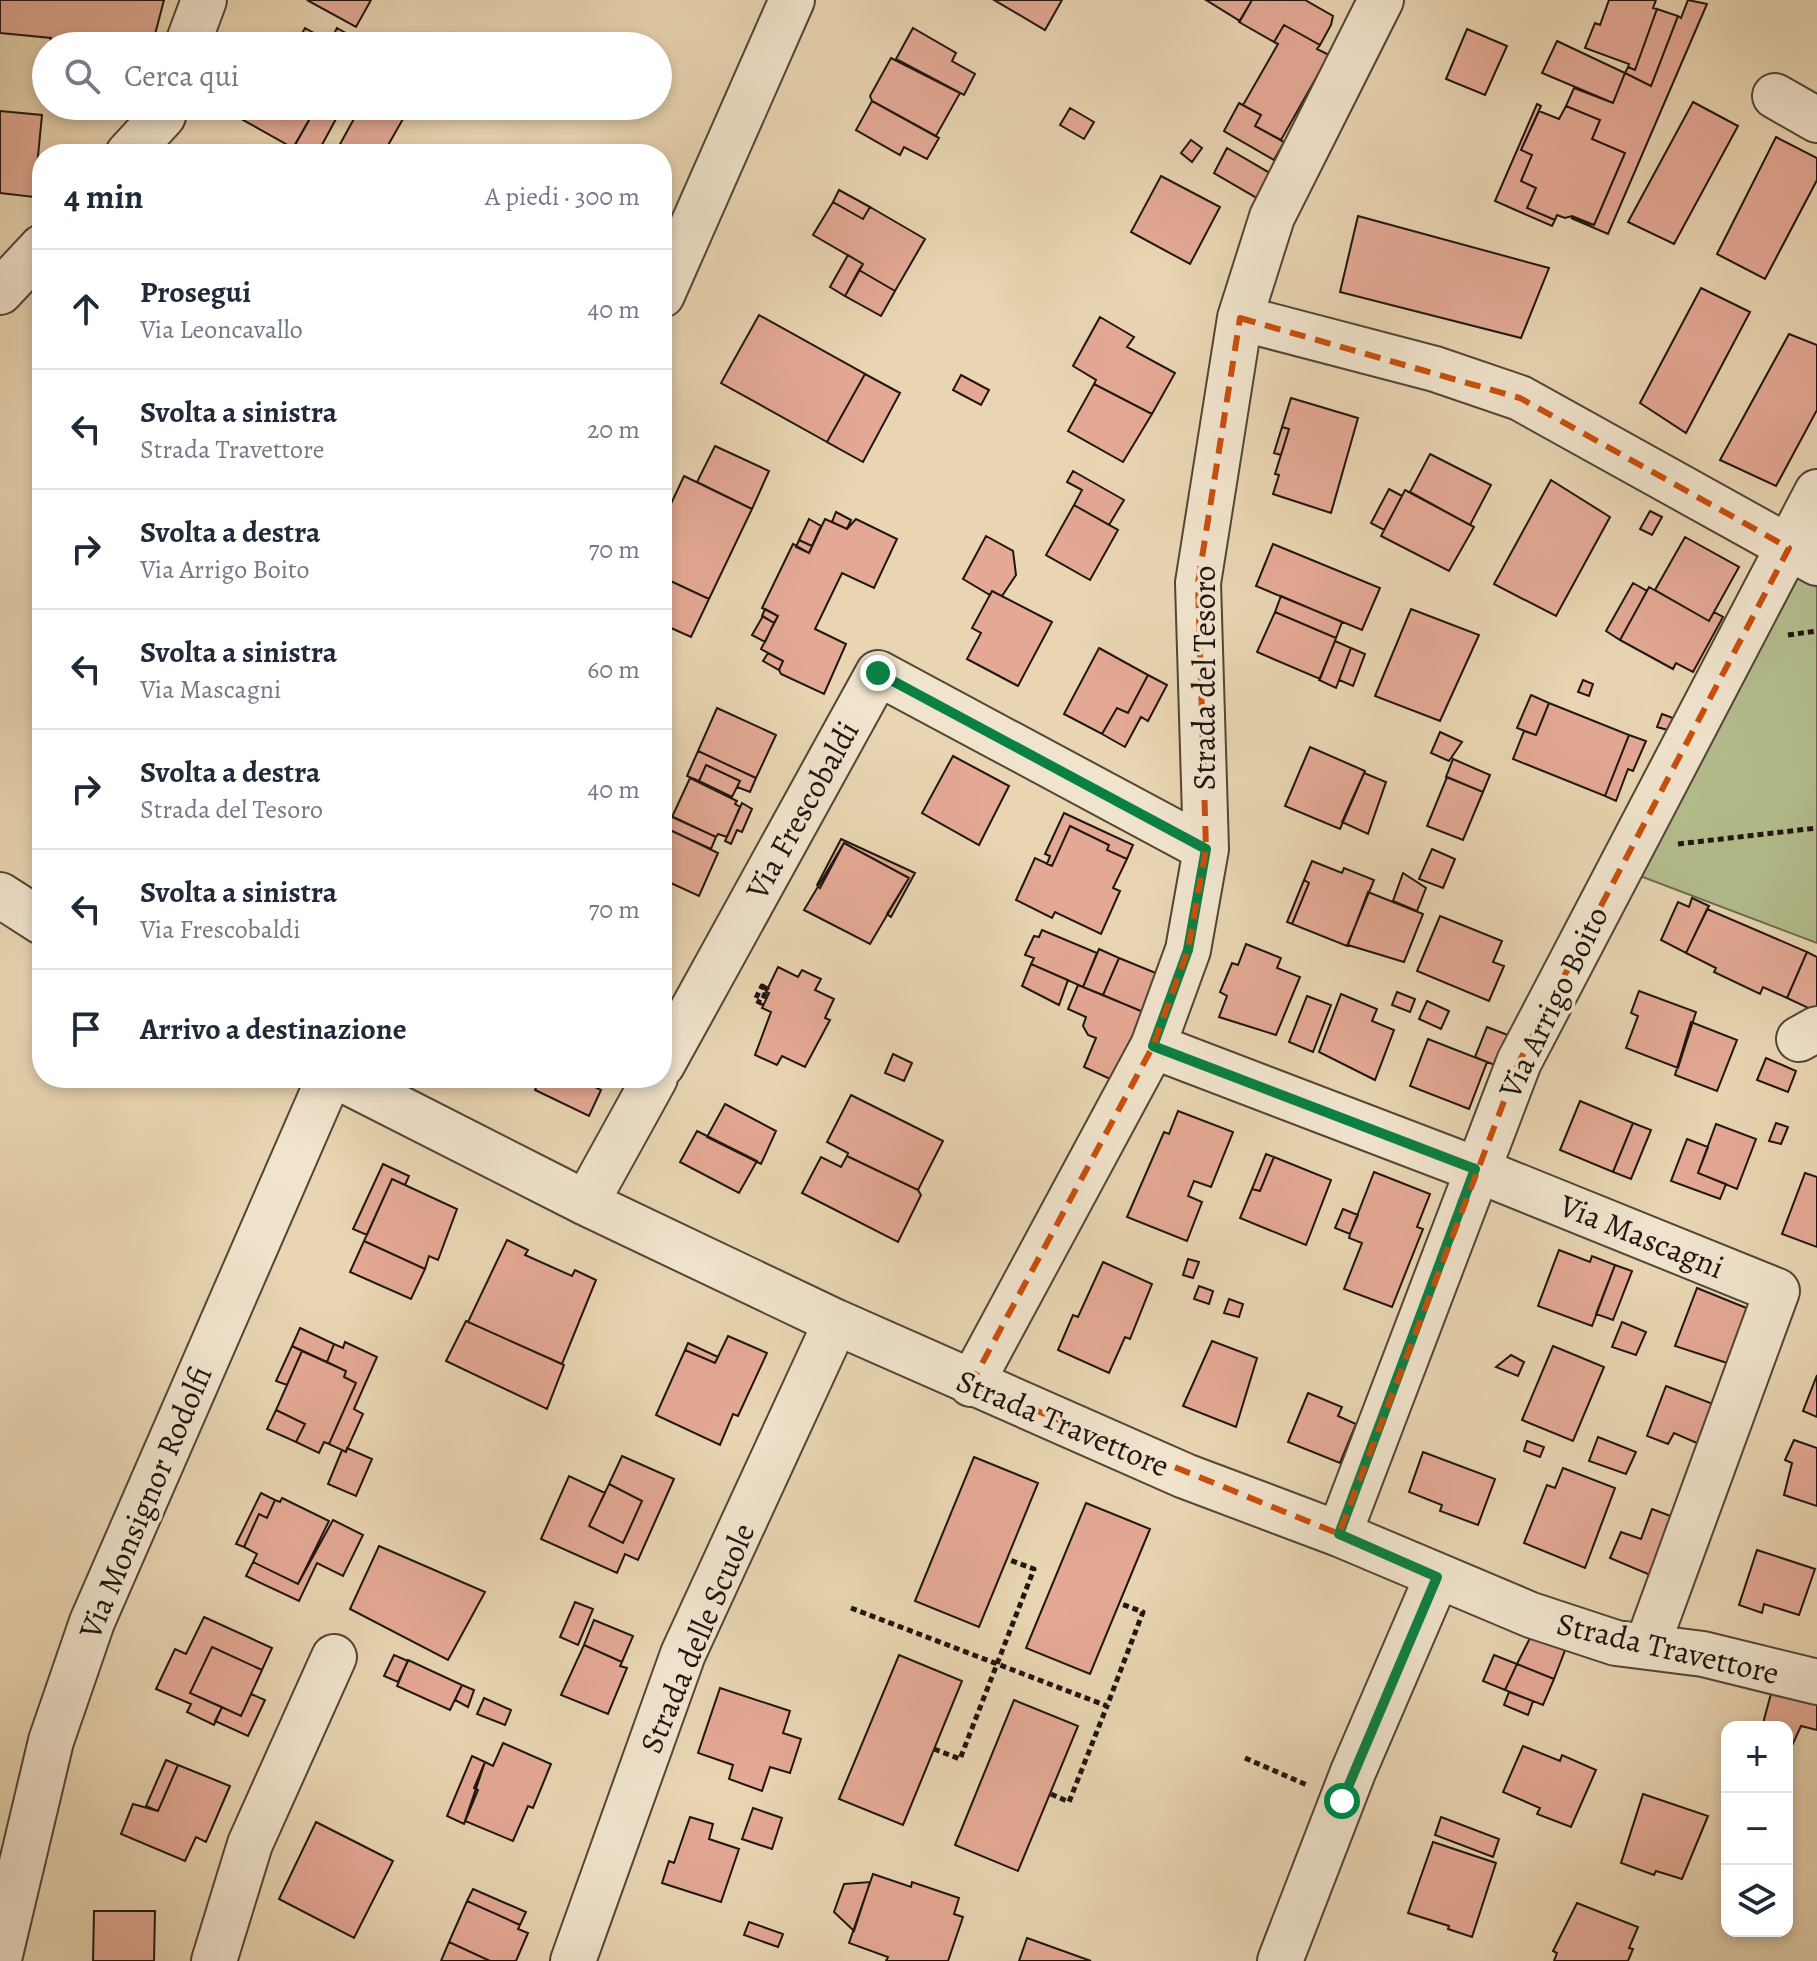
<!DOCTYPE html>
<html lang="it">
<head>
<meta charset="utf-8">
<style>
  :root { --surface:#fff; --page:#f2f2f3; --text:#1f2937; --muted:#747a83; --line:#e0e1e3 }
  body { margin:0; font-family:Alegreya,serif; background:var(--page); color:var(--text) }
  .controls { position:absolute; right:24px; bottom:24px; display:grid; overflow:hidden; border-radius:16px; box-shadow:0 4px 12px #0003 }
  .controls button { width:72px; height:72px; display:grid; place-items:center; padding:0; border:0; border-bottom:2px solid var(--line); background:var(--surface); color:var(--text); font:40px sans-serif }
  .stop { position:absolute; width:24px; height:24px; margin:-18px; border:6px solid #0b8043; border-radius:50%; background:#fff }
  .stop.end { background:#0b8043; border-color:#fff; box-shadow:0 2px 8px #0008 }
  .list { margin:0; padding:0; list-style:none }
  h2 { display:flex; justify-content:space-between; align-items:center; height:104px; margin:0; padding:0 32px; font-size:34px }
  h2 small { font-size:26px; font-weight:400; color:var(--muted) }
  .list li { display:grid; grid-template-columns:52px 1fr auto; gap:24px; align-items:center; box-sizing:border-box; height:120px; padding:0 32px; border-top:2px solid var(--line) }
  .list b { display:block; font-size:30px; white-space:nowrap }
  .list p { margin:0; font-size:26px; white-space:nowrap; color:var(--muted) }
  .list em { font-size:26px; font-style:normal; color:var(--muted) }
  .icon { flex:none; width:44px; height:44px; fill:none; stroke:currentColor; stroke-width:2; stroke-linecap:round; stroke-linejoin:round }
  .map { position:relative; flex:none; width:1817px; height:1961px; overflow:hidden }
  .search { position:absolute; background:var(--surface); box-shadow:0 4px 12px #0003; left:32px; top:32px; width:640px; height:88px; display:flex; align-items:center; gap:20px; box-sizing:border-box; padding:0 28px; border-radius:44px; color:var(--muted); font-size:30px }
  .panel { position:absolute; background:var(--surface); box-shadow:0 4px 12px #0003; left:32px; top:144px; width:640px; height:944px; border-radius:32px }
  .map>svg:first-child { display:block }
  .green { fill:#b4be8e; stroke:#6a6a4f; stroke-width:2 }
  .building { fill:#e4a995; stroke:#201510; stroke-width:2 }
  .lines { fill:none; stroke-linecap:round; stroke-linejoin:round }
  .minor-casing { stroke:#524538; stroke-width:48 }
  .path { stroke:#201510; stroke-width:5; stroke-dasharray:6 4; stroke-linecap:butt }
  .minor { stroke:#f1e4cd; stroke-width:44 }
  .route { stroke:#0b8043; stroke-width:10 }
  .marked { fill:none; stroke:#ca4f0d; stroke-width:6; stroke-dasharray:16 10; stroke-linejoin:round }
  .labels { text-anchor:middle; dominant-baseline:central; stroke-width:7; stroke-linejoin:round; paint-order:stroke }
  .street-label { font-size:32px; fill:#201510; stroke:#f1e4cd }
</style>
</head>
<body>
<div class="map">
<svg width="1817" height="1961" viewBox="0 0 1817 1961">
  <rect width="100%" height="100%" fill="#e9d5b2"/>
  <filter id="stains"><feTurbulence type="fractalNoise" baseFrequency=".0025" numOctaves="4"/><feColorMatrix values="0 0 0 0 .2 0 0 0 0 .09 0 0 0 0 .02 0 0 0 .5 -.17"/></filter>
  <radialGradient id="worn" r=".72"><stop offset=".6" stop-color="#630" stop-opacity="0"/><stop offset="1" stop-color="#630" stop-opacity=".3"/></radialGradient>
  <path class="green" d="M1793,575l24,12v356l-185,-70z"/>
  <path class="building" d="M0,0h164l-12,46h-103l2,-8 -51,-5z
    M307,0h64l-15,27z
    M994,0h68l-17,30z
    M1206,0h46l-12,21z
    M1252,0h53l28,16 -2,9 -11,20 -36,-20 -10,17 -35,-20z
    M1609,0h47l-3,8 4,1 -22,61 -7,-3 1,-3 -44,-16 10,-25 5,2z
    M1688,0l19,4 -99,230 -37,-16 23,7 31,-72 -33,-14 8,-19 -34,-14 8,-18 39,15 12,-30 26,13 27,-70 3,2z
    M1657,9l21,7 -27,70 -26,-13 3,-6 7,3z
    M1284,25l36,20 -3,4 12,6 -48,85 -26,-14 6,-11 -18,-10 35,-61 -4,-2z
    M305,28l25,14 6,4h-41z
    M337,28l32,18h-33l-6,-4z
    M913,28l43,25 -4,8 23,13 -11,21 -68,-36z
    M1467,29l40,17 -22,49 -39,-16z
    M1557,41l68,32 -12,30 -71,-30z
    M891,58l69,35 -24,43 -64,-35 -2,-5z
    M872,101l67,37 -12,21 -23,-12 -4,8 -44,-25z
    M1693,102l45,24 -64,118 -46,-22z
    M1239,103l22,12 -6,11 29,16 -10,18 -50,-29z
    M1537,104l4,2 -20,44 11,5 -11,26 15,7 -9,20 28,12 -3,6 -57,-25z
    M241,106h76l-24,42 -57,-32z
    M317,106h26l-26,48h-27z
    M361,106h19l23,13 -20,35h-25l-19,-8z
    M1566,106l34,14 -8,19 33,14 -31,72 -22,-9 -7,2 -8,-3 -2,5 -28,-12 9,-20 -15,-7 11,-26 -11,-5 18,-39 20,8z
    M1070,108l24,14 -10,17 -24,-14z
    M0,111l42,4 -8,82 -34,-4z
    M1776,137l41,21v22l-52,99 -48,-25z
    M1191,140l11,8 -10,14 -11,-9z
    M1227,148l48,28 -13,25 -48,-28z
    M1161,176l59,31 -30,57 -59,-32z
    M839,190l31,17 -7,12 -30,-17z
    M833,202l30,17 7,-12 55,32 -30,52 -36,-21 4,-6 -50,-29z
    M1358,216l191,52 -28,70 -181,-46z
    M848,255l15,9 -18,32 -15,-9z
    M859,270l36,21 -14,25 -36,-20z
    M1701,288l49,24 -64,121 -46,-30z
    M759,315l106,59 -38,68 -106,-59z
    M1100,317l34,20 -7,10 48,26 -23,41 -58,-30 2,-4 -23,-14z
    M1789,334l28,11v65l-41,76 -56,-26z
    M865,374l35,19 -37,69 -36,-20z
    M961,375l28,15 -8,15 -28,-15z
    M1094,384l58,30 -29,48 -55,-31z
    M1291,398l67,20 -27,95 -58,-19 6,-19 -4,-1 14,-45 -7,-2z
    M1282,427l7,2 -8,26 -7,-2z
    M715,446l54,25 -17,38 -55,-27z
    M1430,454l61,31 -21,40 -60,-33z
    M1073,471l51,29 -15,25 -35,-20 8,-15 -15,-8z
    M684,476l68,33 -43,90 -47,-22v-54z
    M1551,480l59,37 -54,99 -62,-32z
    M1389,489l13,7 -18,34 -13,-7z
    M1405,490l69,37 -25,44 -68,-35z
    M1074,505l44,25 -28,50 -44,-25z
    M1650,511l12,6 -10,18 -12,-6z
    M836,512l15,8 -4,9 -15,-7z
    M809,519l12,7 -9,20 -13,-6z
    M825,519l22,10 9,-10 41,20 -23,49 -32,-15 -27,56 31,15 -22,50 -43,-20 -2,-4 4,-9 -22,-12 17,-33 -16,-8 31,-64 16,9z
    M986,536l27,15 3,24 -14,21 -10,-5 -2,4 -27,-16z
    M1685,537l54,30 -30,54 -54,-31z
    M799,540l13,6 -3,7 -13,-6z
    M1273,544l107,44 -18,42 -106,-44z
    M662,577l47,22 -18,38 -29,-13z
    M1633,583l14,8 -27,49 -14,-9z
    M1649,587l60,34 5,-9 9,5 -30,55 -17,-9 -3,6 -53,-29z
    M992,591l60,31 -34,64 -51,-27 14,-26 -9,-5z
    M1281,596l61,26 -6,16 -61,-26z
    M765,609l13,7 -4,7 -12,-7z
    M1411,609l68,26 -39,86 -65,-25z
    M1275,612l61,26 -16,41 -63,-27z
    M763,616l11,7 -9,19 -13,-7z
    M1335,641l16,7 -15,40 -17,-8z
    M1099,648l49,27 -20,38 -11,-5 -15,26 -38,-20z
    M1351,648l14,6 -12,32 -14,-6z
    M768,653l15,8 -4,9 -16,-9z
    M1148,675l19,10 -19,36 -7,-4 -16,30 -23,-13 15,-26 11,5z
    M1583,680l10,4 -4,12 -11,-4z
    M1531,695l18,8 -13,32 -19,-7z
    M1549,703l80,32 -24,61 -92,-37 11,-28 12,4z
    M717,708l59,27 -20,43 -58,-27z
    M1662,714l11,4 -5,12 -11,-3z
    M1440,732l22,10 -13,19 -18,-8z
    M1629,735l17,6 -13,30 -5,-2 -12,32 -11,-5z
    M1310,747l55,24 -25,58 -55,-23z
    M698,751l58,27 -6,14 -13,-5 3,-6 -34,-16 -7,16 -12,-5z
    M953,756l56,30 -30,59 -57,-32z
    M1453,759l37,16 -7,17 -37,-15z
    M706,765l34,16 -8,16 -33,-16z
    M1364,773l22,9 -18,52 -26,-12z
    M1447,777l36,15 -20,48 -36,-14z
    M690,778l47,23 -2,3 5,3 -13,30 -9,-3 -2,3 -44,-20z
    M742,803l10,6 -10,23 -5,-2 -6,14 -6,-3z
    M1064,813l69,32 -6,14 -20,-9 2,-5 -39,-19 -18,40 -5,-2 3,-8 -5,-2z
    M669,815l47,22 -5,12 -48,-22z
    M662,826l56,27 -19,43 -37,-17z
    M1070,826l39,19 -2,5 20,9 -14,29 7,3 -19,43 -46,-22 -3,6 -36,-18 19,-42 17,8z
    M841,839l74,34 -24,44 -4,-3 22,-36 -65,-35 -24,45 -3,-3z
    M844,843l65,35 -39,66 -66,-34z
    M1432,849l23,10 -12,29 -24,-9z
    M1312,861l30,12 2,-5 30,12 -27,66 -55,-22 17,-41 -5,-3z
    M1403,873l23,15 -9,23 -24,-10z
    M1304,880l5,3 -17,41 -5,-2z
    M1368,892l55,22 -19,48 -56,-17z
    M1692,898l17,8 -23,47 -25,-13 17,-38 11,5z
    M1707,909l100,43 -20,46 -24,-11 -3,7 -46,-22 2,-4 -30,-15z
    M1440,916l62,25 -9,21 11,4 -15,35 -72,-30z
    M1042,930l55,23 -14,34 -52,-23 3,-6 -9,-3 9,-19 5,1z
    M1246,944l35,14 -4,10 23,9 -24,58 -57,-18 8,-21 -7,-4 12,-29 6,2z
    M1099,949l20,9 -16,37 -20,-8z
    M662,950l9,5 -9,17z
    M1807,952l10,5v55l-30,-14z
    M1119,958l54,22 -16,38 -54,-23z
    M1031,964l37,16 -9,25 -37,-19z
    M778,967l20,10 4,-7 19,9 -6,11 19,9 -9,19 5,2 -25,47 -23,-11 -5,9 -22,-10 16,-43 -9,-4 7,-15 -3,-1z
    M1078,985l73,30 -30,69 -37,-17 12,-29 -8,-3 -5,-9 3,-9 -18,-8z
    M1639,991l57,21 -18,56 -52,-20 12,-32 -7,-3z
    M1397,992l18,7 -5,13 -18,-7z
    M1341,994l36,15 -5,12 22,9 -19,50 -56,-28z
    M1307,996l24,9 -18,47 -24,-10z
    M1427,1001l22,10 -8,18 -22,-10z
    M1691,1022l46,18 -20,51 -42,-16z
    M1487,1027l34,13 -12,31 -34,-14z
    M1428,1039l59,23 -18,47 -59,-23z
    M893,1054l19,9 -8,18 -19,-8z
    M1766,1058l30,13 -8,21 -31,-12z
    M540,1078h59l-4,9 6,3 -12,26 -54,-26z
    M851,1095l92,46 -25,49 -71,-34 1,-3 -21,-11z
    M1580,1101l53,22 -20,49 -53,-22z
    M725,1104l51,27 -15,33 -54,-27z
    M1178,1111l55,21 -22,55 -17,-6 -6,15 14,6 -15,39 -60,-24 37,-85 5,2z
    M1633,1123l18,7 -20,49 -18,-7z
    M1776,1123l12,4 -7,17 -12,-3z
    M1716,1124l40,15 -19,50 -39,-16z
    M697,1131l60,30 -18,32 -59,-31z
    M1687,1139l21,8 -10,26 28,11 -6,15 -49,-18z
    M1266,1154l8,3 -14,34 -8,-2z
    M847,1156l71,34 3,5 -23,47 -96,-49 19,-36 20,10z
    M1274,1157l57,23 -25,65 -66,-27 12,-29 8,2z
    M383,1164l26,12 -4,9 -13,-6 -25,56 -14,-6z
    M1374,1172l56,22 -13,33 6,2 -31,78 -48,-18 18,-46 -13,-5 1,-4z
    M1805,1173l12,4v70l-35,-13z
    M392,1179l65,30 -19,51 -9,-4 -4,13 -61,-28z
    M1343,1209l15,6 -8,19 -15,-6z
    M507,1240l21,10 -3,5 47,21 3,-6 21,10 -34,84 -94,-42z
    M364,1241l61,28 -14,30 -61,-27z
    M1559,1250l31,12 2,-6 23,9 -23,61 -54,-20z
    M1188,1259l11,3 -6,16 -10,-3z
    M1103,1262l49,22 -22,55 -5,-2 -16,36 -51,-23 15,-35 5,2z
    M1615,1265l17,6 -19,49 -17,-6z
    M1199,1286l14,5 -4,13 -15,-5z
    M1697,1288l52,21 -22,54 -52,-17z
    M1229,1299l14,5 -4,13 -15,-4z
    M466,1321l98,44 -17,44 -101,-48z
    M1622,1322l24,10 -10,23 -24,-8z
    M300,1328l34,16 -7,18 -35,-16z
    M728,1336l39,17 -29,63 -5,-2 -13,31 -64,-30 29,-65 30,13z
    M1212,1341l45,17 -21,69 -53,-21z
    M345,1342l32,15 -23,52 9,5 -17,38 -17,-8 27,-61 -12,-6 2,-6 -19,-9 7,-18 9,4z
    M688,1343l30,14 -3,6 -30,-13z
    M292,1346l10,5 -15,34 -11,-4z
    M1553,1346l51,21 -31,74 -51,-21z
    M302,1351l44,20 -2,6 12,6 -27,61 -5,-2 -5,11 -23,-11 9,-18 -29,-14z
    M1511,1355l13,7 -6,14 -22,-9z
    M1817,1375v42l-14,-6z
    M1666,1386l55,21 -15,40 -32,-14 -6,11 -21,-8z
    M1308,1393l34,14 -4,9 18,8 -16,39 -52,-21z
    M276,1410l29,14 -9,18 -29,-13z
    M1598,1437l38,15 -10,22 -37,-13z
    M1794,1440l23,8v58l-33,-11 8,-32 -7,-3z
    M1527,1441l17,6 -4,10 -16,-6z
    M347,1448l25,11 -16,37 -28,-12 14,-34 4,2z
    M1423,1452l72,27 -17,46 -38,-14 2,-6 -33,-13z
    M622,1456l52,23 -36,81 -13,-6 -8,19 -76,-34 28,-63 36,17 -16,33 34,17 19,-42 -33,-17z
    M974,1457l64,26 -59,144 -64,-26z
    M1563,1468l52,20 -30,80 -61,-25 23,-58 8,3z
    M609,1484l33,17 -19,42 -34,-17z
    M261,1493l14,7 -8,18 -8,-4 -15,33 -8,-3z
    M282,1498l47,23 -31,63 -45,-22 4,-8 -13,-7 15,-33 8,4 8,-18 5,2z
    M1086,1503l64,26 -60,145 -64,-26z
    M1652,1509l32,12 -22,59 -52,-22 11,-26 20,7z
    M333,1520l30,15 -20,41 -26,-13 -18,38 -53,-25 7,-14 45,22z
    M379,1546l106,46 -37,68 -98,-51z
    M1757,1550l58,19 -16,46 -35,-11 -2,9 -23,-8z
    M575,1602l18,7 -15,36 -18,-8z
    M204,1617l68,31 -10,22 -50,-23 -22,46 32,14 -8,18 -27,-13 4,-8 -35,-15 19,-40 11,5z
    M594,1620l39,16 -11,26 -38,-17z
    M1539,1620l33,12 -18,47 -37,-15z
    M584,1645l38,17 -2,4 7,2 -19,46 -47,-19z
    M212,1647l50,23 -21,46 -51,-23z
    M394,1655l14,6 -10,21 -14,-6z
    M899,1655l63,26 -59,144 -64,-26z
    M1494,1655l23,9 -12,26 -22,-9z
    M408,1660l54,25 -12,25 -53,-24z
    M1517,1664l37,15 -11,26 -38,-15z
    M462,1685l12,5 -6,17 -13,-7z
    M720,1688l70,23 -7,22 18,6 -11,34 -20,-6 -8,24 -33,-12 4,-14 -35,-12z
    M1772,1690l45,12v28l-16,-4 -11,24 -3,-23h-25z
    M1509,1692l24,9 -5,14 -24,-10z
    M251,1694l14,6 -17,36 -33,-15 7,-14 19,9z
    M484,1698l27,12 -6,15 -28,-11z
    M1014,1700l64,26 -60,145 -63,-26z
    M503,1743l48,21 -18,44 -5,-2 -15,35 -48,-20 20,-59 8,4z
    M1523,1746l37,15 2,-6 34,15 -25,57 -34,-13 3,-6 -37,-16z
    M472,1756l13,6 -11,26 4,2 -14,34 -17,-8z
    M166,1760l12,5 -20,46 -12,-5z
    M178,1765l52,21 -24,56 -10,-5 -11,24 -64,-27 12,-30 25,7z
    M1643,1794l65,22 -26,63 -26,-8 -2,4 -33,-12z
    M753,1808l29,10 -10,31 -30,-10z
    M690,1817l23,7 -4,15 30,10 -18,53 -59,-19 7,-22 5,2z
    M1441,1817l58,22 -6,18 -58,-22z
    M316,1822l77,39 -39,77 -75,-39z
    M1433,1842l63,21 -24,74 -24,-8 1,-3 -41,-13z
    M873,1874l38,13 1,-5 47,16 -5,16 9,3 -15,44h-62l2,-4 -39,-14z
    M870,1882l-16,49 -20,-19 10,-28z
    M473,1889l53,23 -6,13 -53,-24z
    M467,1901l53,24 -2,4 10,4 -12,28h-26l-41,-19z
    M1577,1903l61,24 -9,21 4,1 -5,12h-74l3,-8 -4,-2z
    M94,1911h61l-1,50h-61z
    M749,1922l34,12 -5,13 -34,-12z
    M1027,1938l64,23h-72z
    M449,1942l41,19h-49z"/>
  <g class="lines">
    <defs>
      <path id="minor" d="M187,46l17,-46
        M1775,96l42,24
        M128,154l35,-38 3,-10
        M0,292l42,-45
        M662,295l130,-295
        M1240,318l195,51 85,29 297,165
        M0,895l42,27
        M1799,1039l18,-10
        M1153,1046l322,123 302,122 -130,355
        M662,1065l216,-392 328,176
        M340,1078l246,125 250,119 349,154 154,58 192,81 85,28 87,11 114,28
        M586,1203l69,-125
        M971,1384l182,-338 35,-96 18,-101 -8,-266 42,-265 32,-101 109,-217
        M1339,1534l180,-472 298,-570
        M0,1955l51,-214 41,-119 237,-544
        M214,1961l36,-117 84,-187
        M573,1961l110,-307 153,-332
        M1280,1961l73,-189 84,-195"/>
    </defs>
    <use href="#minor" class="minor-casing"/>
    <path class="path" d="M1788,635l29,-4
      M1678,844l139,-16
      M762,986l5,3 -6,14 -6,-3z
      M851,1608l256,98 36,-94 -24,-9
      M934,1749l26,10 74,-190 -27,-10
      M1245,1758l62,27
      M1051,1794l18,8 38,-96"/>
    <use href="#minor" class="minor"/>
  </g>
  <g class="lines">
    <path class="route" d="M878,673l328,176 -18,101 -35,96 322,123 -136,365 98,43 -95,224"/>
  </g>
  <path class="marked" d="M1240,318l280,80 269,150 -270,514 -180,472 -368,-150 182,-338 35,-96 18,-101 -8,-266z"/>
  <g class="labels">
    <g class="street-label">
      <text transform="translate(1204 678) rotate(-90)">Strada del Tesoro</text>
      <text transform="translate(802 810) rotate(-61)">Via Frescobaldi</text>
      <text transform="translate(1553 1002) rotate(-64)">Via Arrigo Boito</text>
      <text transform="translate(1642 1236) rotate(22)">Via Mascagni</text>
      <text transform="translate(1063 1423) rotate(23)">Strada Travettore</text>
      <text transform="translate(145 1502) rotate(-67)">Via Monsignor Rodolfi</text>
      <text transform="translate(697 1638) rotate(-67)">Strada delle Scuole</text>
      <text transform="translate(1668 1648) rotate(13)">Strada Travettore</text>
    </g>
  </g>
  <rect width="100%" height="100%" filter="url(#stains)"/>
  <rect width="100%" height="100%" fill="url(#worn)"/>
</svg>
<div class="controls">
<button>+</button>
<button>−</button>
<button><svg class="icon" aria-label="layers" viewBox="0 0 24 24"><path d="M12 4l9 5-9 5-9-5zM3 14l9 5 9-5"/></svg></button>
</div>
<div class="stop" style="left:1342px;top:1801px"></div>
<div class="stop end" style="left:878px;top:673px"></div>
<div class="search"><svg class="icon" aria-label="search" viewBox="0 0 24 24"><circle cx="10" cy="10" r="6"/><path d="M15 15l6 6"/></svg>Cerca qui</div>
<section class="panel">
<h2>4 min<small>A piedi · 300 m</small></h2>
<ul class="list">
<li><svg class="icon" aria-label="ahead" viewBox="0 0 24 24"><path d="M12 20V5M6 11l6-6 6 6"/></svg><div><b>Prosegui</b><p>Via Leoncavallo</p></div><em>40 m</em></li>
<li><svg class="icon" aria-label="left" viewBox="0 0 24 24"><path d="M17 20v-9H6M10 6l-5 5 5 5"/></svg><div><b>Svolta a sinistra</b><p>Strada Travettore</p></div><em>20 m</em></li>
<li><svg class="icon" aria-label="right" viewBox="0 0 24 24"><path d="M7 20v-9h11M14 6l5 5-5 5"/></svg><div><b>Svolta a destra</b><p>Via Arrigo Boito</p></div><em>70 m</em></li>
<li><svg class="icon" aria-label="left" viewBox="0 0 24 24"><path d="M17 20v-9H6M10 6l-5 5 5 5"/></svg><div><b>Svolta a sinistra</b><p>Via Mascagni</p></div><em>60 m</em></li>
<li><svg class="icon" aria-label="right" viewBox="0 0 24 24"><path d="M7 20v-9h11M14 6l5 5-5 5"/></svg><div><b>Svolta a destra</b><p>Strada del Tesoro</p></div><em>40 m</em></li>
<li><svg class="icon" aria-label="left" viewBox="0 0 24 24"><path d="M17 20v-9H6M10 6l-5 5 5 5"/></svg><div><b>Svolta a sinistra</b><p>Via Frescobaldi</p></div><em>70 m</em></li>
<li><svg class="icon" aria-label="arrive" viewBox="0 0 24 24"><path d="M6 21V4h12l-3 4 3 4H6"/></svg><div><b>Arrivo a destinazione</b></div></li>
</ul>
</section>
</div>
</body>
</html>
